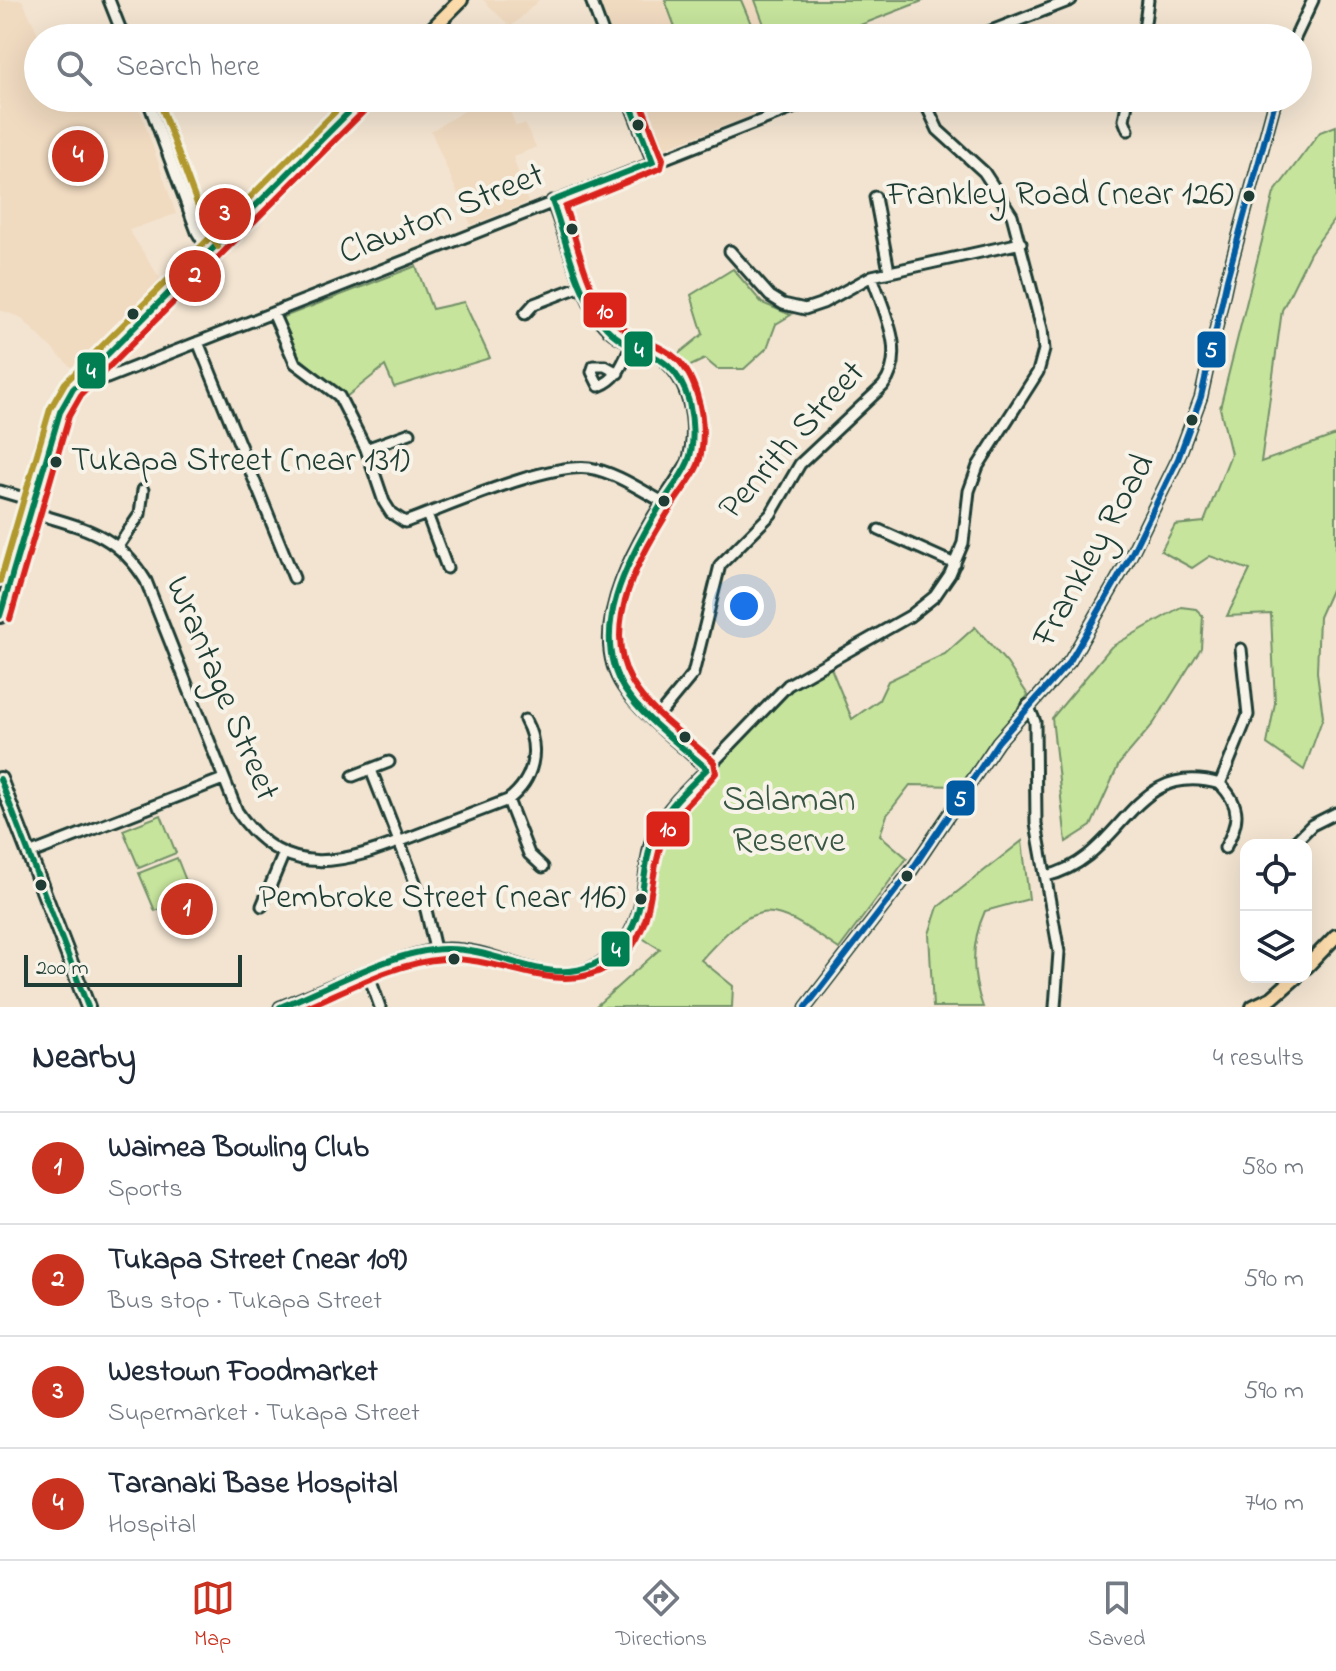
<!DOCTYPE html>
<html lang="en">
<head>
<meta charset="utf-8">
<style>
  :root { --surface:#fff; --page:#f2f2f3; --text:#1f2937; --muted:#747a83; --line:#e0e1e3; --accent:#c8321e }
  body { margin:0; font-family:"Indie Flower",sans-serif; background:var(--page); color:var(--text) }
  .controls { position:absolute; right:24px; bottom:24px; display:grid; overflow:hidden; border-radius:16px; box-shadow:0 8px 32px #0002 }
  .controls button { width:72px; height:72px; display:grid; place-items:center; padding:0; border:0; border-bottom:2px solid var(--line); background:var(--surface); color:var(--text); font:40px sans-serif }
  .scale { position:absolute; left:24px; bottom:20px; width:218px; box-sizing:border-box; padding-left:8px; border:4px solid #1f3d34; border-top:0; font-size:22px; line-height:28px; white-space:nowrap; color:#1f3d34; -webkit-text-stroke:6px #f7f3e8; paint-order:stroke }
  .you { position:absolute; left:744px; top:606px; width:28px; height:28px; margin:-20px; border:6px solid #fff; border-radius:50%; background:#1a73e8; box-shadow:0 0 0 12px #1a73e833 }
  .badge { display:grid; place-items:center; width:52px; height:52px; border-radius:50%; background:var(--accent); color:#fff; font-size:26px; font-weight:700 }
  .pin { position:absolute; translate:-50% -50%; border:4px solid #fff; box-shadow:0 2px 8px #0006 }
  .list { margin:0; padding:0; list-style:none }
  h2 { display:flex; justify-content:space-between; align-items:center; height:104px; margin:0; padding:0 32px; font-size:34px }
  h2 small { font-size:26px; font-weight:400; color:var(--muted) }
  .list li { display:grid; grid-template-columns:52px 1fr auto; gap:24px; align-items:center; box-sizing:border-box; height:112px; padding:0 32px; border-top:2px solid var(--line) }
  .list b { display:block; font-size:30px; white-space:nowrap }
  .list p { margin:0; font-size:26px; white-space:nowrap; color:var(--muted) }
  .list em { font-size:26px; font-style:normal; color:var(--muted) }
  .icon { flex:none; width:44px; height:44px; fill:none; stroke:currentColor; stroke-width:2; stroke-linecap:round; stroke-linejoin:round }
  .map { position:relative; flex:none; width:1336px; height:1007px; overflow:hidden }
  .search { position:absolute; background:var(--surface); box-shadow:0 8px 32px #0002; left:24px; right:24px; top:24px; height:88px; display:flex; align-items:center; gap:20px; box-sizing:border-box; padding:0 28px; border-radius:44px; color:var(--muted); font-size:30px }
  .sheet { height:552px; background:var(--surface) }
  nav { display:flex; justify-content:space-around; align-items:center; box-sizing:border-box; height:112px; border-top:2px solid var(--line); background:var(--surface); font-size:22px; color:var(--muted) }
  nav a { display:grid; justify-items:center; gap:4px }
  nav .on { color:var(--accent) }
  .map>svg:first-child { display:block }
  .built { fill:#f0dac0 }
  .green { fill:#c6e49c; stroke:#729068; stroke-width:2 }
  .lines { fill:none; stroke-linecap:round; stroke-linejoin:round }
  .minor-casing { stroke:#1f3d34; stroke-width:15 }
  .major-casing { stroke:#1f3d34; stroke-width:18 }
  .minor { stroke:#f7f3e8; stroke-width:9 }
  .major { stroke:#fddcac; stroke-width:12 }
  .bus-1-casing { stroke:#f7f3e8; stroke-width:12 }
  .bus-2-casing { stroke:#f7f3e8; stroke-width:12 }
  .bus-3-casing { stroke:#f7f3e8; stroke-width:12 }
  .bus-4-casing { stroke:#f7f3e8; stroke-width:12 }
  .bus-1 { stroke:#017e52; stroke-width:6 }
  .bus-2 { stroke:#da241a; stroke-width:6 }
  .bus-3 { stroke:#005ba3; stroke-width:6 }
  .bus-4 { stroke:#b1992f; stroke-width:6 }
  .bus-dot { fill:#1f3d34; stroke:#f7f3e8; stroke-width:3 }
  .labels { text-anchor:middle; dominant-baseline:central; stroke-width:8; stroke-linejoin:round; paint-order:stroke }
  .bus-label { font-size:34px; fill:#1f3d34; stroke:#f7f3e8; text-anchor:end }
  .street-label { font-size:36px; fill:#1f3d34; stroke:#f7f3e8 }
  .park-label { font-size:36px; fill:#385644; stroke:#f7f3e8 }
  .line-badge { stroke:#f7f3e8; stroke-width:3 }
  .badge-label { font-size:22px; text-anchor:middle; font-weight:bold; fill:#fff }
</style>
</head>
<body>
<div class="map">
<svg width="1336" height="1007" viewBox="0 0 1336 1007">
  <rect width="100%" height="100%" fill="#f3e4d1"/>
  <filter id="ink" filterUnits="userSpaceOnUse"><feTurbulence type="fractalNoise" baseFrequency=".0125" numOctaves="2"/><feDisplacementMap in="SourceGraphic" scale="16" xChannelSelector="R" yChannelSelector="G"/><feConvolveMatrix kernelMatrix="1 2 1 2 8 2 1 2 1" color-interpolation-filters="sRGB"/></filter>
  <g filter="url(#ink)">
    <path class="built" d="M0,0h22l18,38 -2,60h98l40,116 -47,16 34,53 -89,87 -54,-53 -20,-7z
      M483,0h56l-28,27z
      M606,0h149l14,38h-156l-13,-36z
      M486,98h18l12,28 9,-2 11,23 -23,10 15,45 -57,23 -40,-94z
      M634,98h125l5,13 -111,41z"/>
    <path class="green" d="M665,0h76l16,38h-78z
      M755,0h170l-98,38h-58z
      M1336,126v91l-26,36 -28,57 -21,152 75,-27v144l-17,38 -2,55 6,45 -19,53 -37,-26 8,-41 -4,-89 -44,2 23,-46 -40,-14 -18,12 -31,-17 14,-26 29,-3 27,-68 -11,-46 54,-215 46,-61z
      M416,266l16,43 32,-7 26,56 -96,29 -9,-21 -39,31 -47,-40 -18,-39z
      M733,269l29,34 29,12 -15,9 -9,24 -23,21h-27l-12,-10 -25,12 -9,-11 32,-26 -12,-39z
      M1181,607l15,2 7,7 -2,32 -47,75 -35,41 -28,62 -25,16 -14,-124 59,-71z
      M975,627l32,36 21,32 -68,91 -50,-1 -23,30 -7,20 27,23 -68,91c-68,-46 -79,-55 -138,11l32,26 -1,21h-137l65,-58 -26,-16 20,-89 12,-27 123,-126 42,-23 21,51 27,-19 9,-19 57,-27z
      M161,815l15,38 -37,15 -16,-38z
      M1022,841l7,58 -44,12c-14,31 -14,64 -2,96h-50l-4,-73 9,-27z
      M177,858l15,38 -37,15 -16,-38z"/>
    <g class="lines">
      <defs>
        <path id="minor" d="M109,0l15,38
          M591,0l14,38
          M973,38l98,-38
          M1143,38l5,-38
          M1295,38l18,-38
          M147,98l50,134 12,20
          M339,98l12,12
          M628,98l25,64
          M1128,130l-4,-10 4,-22
          M875,197l14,74
          M552,201c13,33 29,95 49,121 14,18 33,21 52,31 37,21 46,71 35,109 -36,57 -109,158 -65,225 21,31 57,56 84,82
          M730,251l40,45 13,8 22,5 18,-6 49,-27 149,-33
          M273,313l22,50 44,33 27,53 18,53 7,11 14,9c45,-16 141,-59 184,-54 26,4 52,22 74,34
          M525,314l9,-10 50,-19
          M198,342l96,236
          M88,373l5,5h14l711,-280
          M618,373l-13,-7h-11l-2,6 7,14c19,-7 24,-23 32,-41
          M366,449l44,-16
          M0,491l34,10
          M31,512c51,16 85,20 115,69l91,230c50,73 109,51 177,25 31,-12 63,-24 94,-36 26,-20 33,-51 17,-80
          M427,514l20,54
          M879,530l76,34
          M119,545l21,-31 3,-24
          M1028,705l7,17 1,102 23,128 -4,55
          M655,720l38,-46 27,-109 51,-51 29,-50 83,-78c25,-32 0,-76 -11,-110
          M371,770l55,140 9,39
          M353,776l36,-14
          M1220,784l28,-69 -7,-66
          M508,800l21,54 14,13
          M1292,845l20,-20 24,-12
          M29,854l194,-75
          M1046,876c79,-18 84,-118 174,-92 22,22 19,38 5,64
          M262,906l22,-53
          M368,973l12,34
          M280,1007c40,-15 128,-58 166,-58 62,-2 116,57 172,-1 28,-28 24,-67 32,-103 4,-18 16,-32 28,-46l110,-114 122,-69 25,-20 15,-22 13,-31 6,-52 9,-25 60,-94 6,-22 -2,-21 -30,-114 -28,-43 -46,-42 -15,-32
          M806,1007l105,-136 87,-129 72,-81 60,-104 48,-98 23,-62 26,-118 49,-181"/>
        <path id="major" d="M423,38l38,-38
          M0,616l60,-204 13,-23 290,-291
          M0,779l88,228
          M1306,967l30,-31
          M1253,1007l19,-9 24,-21"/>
      </defs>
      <use href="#minor" class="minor-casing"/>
      <use href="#major" class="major-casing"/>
      <use href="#minor" class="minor"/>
      <use href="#major" class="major"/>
      <defs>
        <path id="bus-1" d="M0,616l60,-204 13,-23 290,-291
          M0,779l88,228
          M280,1007c49,-19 113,-57 165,-58 62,-2 118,52 172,-1 30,-28 23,-72 35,-108 10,-29 34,-50 55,-71 -27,-25 -62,-48 -83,-80 -36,-57 4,-130 35,-181 9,-14 22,-30 29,-46 7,-17 5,-42 1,-60 -16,-58 -58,-43 -86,-78 -28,-33 -36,-83 -51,-123l101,-39 -25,-64"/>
        <path id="bus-2" d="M10,619l59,-203 12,-21 289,-290
          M307,1007c42,-18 90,-45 137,-48 66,-3 125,48 183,-6 29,-33 21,-76 36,-114 12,-28 36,-44 53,-66l-2,-11c-26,-25 -64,-48 -82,-80 -33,-57 9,-127 40,-176 8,-13 20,-27 26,-41 7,-20 6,-47 0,-67 -17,-62 -55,-46 -86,-79 -27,-28 -34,-77 -47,-112l96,-39 2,-9 -24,-61"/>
        <path id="bus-3" d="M806,1007l105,-136 87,-129 72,-81 60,-104 48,-98 23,-62 26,-118 49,-181"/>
        <path id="bus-4" d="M158,98l48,130 12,19
          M0,581l50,-172 15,-26 284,-285"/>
      </defs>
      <use href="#bus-1" class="bus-1-casing"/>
      <use href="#bus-2" class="bus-2-casing"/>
      <use href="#bus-3" class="bus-3-casing"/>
      <use href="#bus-4" class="bus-4-casing"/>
      <use href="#bus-1" class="bus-1"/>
      <use href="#bus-2" class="bus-2"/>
      <use href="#bus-3" class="bus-3"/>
      <use href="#bus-4" class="bus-4"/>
    </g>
  </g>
  <g class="bus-dot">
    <circle cx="638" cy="125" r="7"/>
    <circle cx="1249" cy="196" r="7"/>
    <circle cx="572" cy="229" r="7"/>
    <circle cx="133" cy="314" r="7"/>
    <circle cx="1192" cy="420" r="7"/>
    <circle cx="56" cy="462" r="7"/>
    <circle cx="664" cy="501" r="7"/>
    <circle cx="685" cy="737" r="7"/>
    <circle cx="907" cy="876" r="7"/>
    <circle cx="41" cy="885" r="7"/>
    <circle cx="641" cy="899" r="7"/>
    <circle cx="454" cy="959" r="7"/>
  </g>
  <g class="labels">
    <g class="bus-label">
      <text x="1234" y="196">Frankley Road (near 126)</text>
      <text x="71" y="462" text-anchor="start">Tukapa Street (near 131)</text>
      <text x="626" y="899">Pembroke Street (near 116)</text>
    </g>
    <g class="street-label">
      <text transform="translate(442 215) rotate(-22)">Clawton Street</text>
      <text transform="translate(793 441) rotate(-48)">Penrith Street</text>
      <text transform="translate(1095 551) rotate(-61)">Frankley Road</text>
      <text transform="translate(221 689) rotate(67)">Wrantage Street</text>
    </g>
    <g class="park-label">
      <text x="789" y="801">Salaman<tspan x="789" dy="41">Reserve</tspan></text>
    </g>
  </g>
  <g class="line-badge">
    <rect x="582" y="291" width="46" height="38" rx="8" fill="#da241a"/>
    <rect x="623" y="330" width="31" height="38" rx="8" fill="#017e52"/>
    <rect x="1196" y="330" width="31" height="39" rx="8" fill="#005ba3"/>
    <rect x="76" y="351" width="31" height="39" rx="8" fill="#017e52"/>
    <rect x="945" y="779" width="31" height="38" rx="8" fill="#005ba3"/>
    <rect x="645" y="810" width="46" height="38" rx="8" fill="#da241a"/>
    <rect x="600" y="930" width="31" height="38" rx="8" fill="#017e52"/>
  </g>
  <g class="badge-label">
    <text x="605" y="318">10</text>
    <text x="639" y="357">4</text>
    <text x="1211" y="357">5</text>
    <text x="91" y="378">4</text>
    <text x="960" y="806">5</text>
    <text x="668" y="836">10</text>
    <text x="616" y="957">4</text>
  </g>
</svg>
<div class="controls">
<button><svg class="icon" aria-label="locate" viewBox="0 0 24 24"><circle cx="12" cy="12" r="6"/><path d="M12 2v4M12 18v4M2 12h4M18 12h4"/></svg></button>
<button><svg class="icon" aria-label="layers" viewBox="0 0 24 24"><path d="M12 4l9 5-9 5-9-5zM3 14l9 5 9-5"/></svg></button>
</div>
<div class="scale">200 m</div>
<div class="you"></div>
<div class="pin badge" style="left:187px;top:909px">1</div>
<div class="pin badge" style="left:195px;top:276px">2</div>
<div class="pin badge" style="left:225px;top:214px">3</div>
<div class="pin badge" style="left:78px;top:156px">4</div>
<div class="search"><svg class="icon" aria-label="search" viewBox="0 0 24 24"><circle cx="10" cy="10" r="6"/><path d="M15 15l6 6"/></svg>Search here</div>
</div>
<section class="sheet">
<h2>Nearby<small>4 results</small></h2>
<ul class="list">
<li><span class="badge">1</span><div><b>Waimea Bowling Club</b><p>Sports</p></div><em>580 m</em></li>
<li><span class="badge">2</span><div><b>Tukapa Street (near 109)</b><p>Bus stop · Tukapa Street</p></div><em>590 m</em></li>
<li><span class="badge">3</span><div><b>Westown Foodmarket</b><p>Supermarket · Tukapa Street</p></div><em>590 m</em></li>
<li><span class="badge">4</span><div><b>Taranaki Base Hospital</b><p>Hospital</p></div><em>740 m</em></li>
</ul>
</section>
<nav>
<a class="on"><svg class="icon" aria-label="map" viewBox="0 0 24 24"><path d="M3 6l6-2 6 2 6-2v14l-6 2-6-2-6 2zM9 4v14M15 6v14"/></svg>Map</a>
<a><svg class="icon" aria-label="directions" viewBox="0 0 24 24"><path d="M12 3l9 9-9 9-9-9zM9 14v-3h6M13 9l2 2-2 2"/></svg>Directions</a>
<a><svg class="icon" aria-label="saved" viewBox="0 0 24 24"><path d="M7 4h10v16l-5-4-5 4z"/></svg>Saved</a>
</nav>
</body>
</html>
